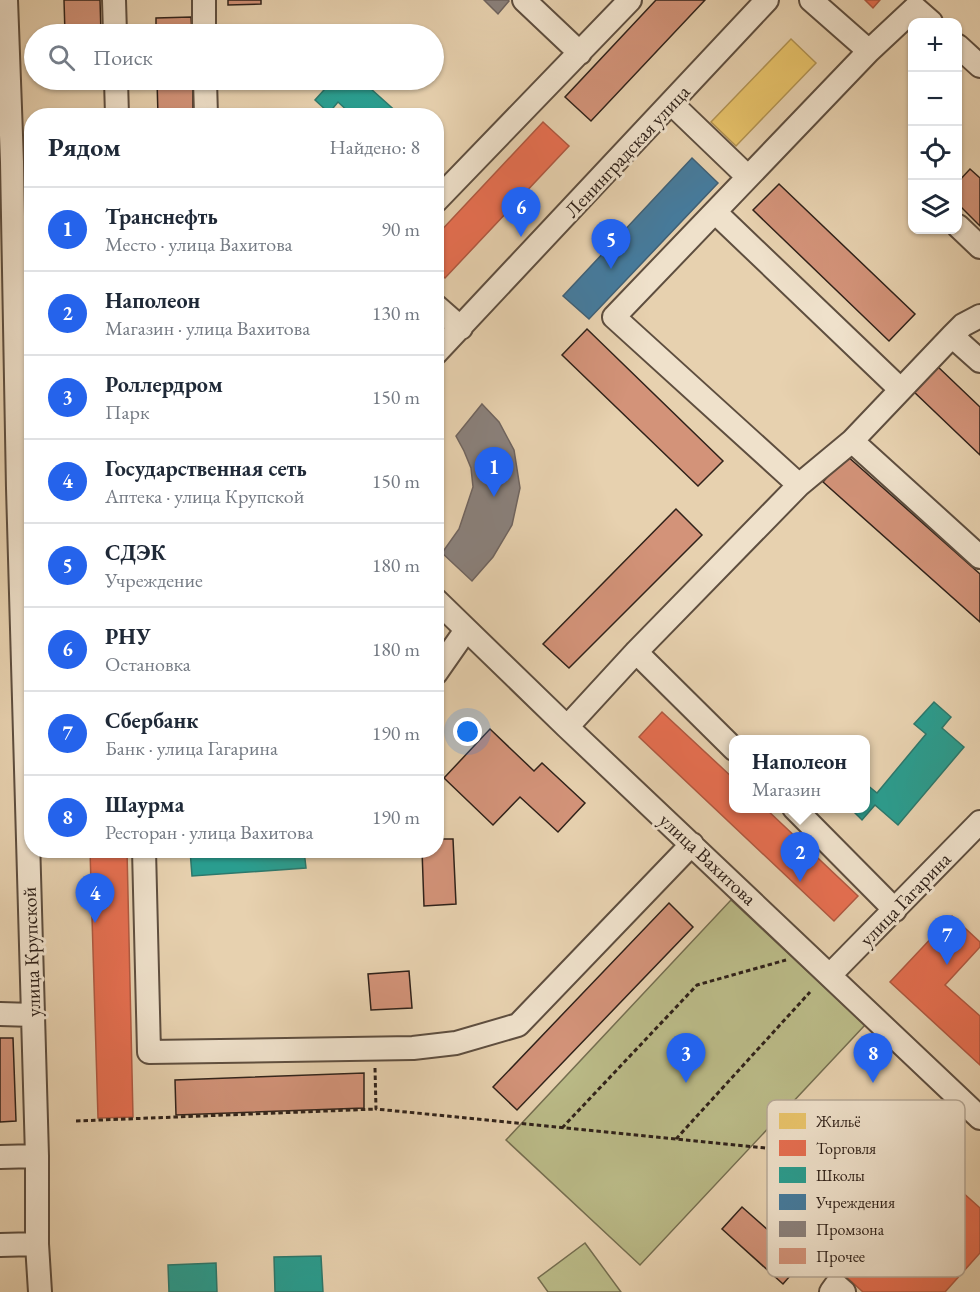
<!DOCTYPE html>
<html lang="ru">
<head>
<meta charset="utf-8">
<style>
  :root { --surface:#fff; --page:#f6f6f7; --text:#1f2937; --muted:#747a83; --line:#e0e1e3; --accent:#2563eb }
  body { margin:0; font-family:"EB Garamond",serif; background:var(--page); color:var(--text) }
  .controls { position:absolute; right:18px; top:18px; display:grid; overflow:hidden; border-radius:12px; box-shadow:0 2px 4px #0004 }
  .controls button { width:54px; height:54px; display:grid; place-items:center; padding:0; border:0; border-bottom:2px solid var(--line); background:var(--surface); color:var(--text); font:30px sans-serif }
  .you { position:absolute; left:468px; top:732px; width:21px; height:21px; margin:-15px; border:4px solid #fff; border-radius:50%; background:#1a73e8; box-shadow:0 0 0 9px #1a73e833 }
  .badge { display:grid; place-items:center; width:39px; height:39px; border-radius:50%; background:var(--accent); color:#fff; font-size:20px; font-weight:700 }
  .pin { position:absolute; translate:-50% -50px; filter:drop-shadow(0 2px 3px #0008) }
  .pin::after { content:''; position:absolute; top:32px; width:21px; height:18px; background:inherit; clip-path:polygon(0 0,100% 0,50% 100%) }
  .popup { position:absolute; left:729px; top:735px; width:141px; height:78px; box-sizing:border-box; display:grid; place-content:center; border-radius:12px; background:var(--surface); filter:drop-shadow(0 2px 4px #0005); font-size:20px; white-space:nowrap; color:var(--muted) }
  .popup b { font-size:22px; color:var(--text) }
  .popup::after { content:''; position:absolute; left:50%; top:100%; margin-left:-12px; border:12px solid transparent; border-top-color:var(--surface) }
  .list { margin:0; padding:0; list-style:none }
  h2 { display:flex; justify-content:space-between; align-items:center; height:78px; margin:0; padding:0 24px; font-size:26px }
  h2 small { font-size:20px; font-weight:400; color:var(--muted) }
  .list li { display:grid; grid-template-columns:39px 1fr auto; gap:18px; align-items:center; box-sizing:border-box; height:84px; padding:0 24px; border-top:2px solid var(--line) }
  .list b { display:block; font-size:22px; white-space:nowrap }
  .list p { margin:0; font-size:20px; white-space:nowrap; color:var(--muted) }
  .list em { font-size:20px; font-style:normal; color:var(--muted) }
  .icon { flex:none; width:33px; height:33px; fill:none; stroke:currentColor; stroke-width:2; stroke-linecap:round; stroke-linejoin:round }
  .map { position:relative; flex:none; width:980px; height:1292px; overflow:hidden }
  .search { position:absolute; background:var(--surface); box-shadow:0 2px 4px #0004; left:24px; top:24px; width:420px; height:66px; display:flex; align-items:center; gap:15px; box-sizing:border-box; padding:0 21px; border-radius:33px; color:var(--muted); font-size:22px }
  .panel { position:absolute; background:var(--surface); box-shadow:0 2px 4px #0004; left:24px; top:108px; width:420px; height:750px; border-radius:24px }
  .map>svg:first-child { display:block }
  .green { fill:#baba87; stroke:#756e50; stroke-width:1.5 }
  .homes { fill:#e9c46a; stroke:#b29352; stroke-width:1.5 }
  .shops { fill:#e76f51; stroke:#b05840; stroke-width:1.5 }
  .schools { fill:#2a9d8f; stroke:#2c786c; stroke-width:1.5 }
  .public { fill:#457b9d; stroke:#3f6076; stroke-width:1.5 }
  .industry { fill:#8a817c; stroke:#6f645f; stroke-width:1.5 }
  .building { fill:#d39379; stroke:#30221a; stroke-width:1.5 }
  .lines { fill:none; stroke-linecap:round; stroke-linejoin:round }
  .minor-casing { stroke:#5e4e3f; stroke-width:26 }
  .path { stroke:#30221a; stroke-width:3; stroke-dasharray:4.5 3; stroke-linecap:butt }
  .minor { stroke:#efe1cb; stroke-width:22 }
  .labels { text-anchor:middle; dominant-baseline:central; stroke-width:6; stroke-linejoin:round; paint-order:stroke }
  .street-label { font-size:20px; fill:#30221a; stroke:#efe1cb }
  .key { fill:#efe1cb; stroke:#b6a896; stroke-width:1.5 }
  .key-label { font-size:16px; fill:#30221a }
</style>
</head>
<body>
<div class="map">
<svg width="980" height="1292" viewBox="0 0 980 1292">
  <rect width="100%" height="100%" fill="#e7d1af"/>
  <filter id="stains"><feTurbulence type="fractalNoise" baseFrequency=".00333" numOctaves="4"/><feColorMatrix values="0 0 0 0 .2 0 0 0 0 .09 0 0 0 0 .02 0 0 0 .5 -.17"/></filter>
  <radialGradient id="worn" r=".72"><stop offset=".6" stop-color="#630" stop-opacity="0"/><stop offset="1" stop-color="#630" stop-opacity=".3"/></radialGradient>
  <path class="green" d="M731,900l134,125 -225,240 -134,-125z
    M585,1243l36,49h-73l-10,-14z"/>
  <path class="homes" d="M791,39l25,24 -80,83 -25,-24z"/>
  <path class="shops" d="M865,0h15l-7,8z
    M543,122l26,24 -124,132 -9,-8v-34z
    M662,712l72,67v29h31l93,88 -24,25 -195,-184z
    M90,850h37l6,267 -35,1z
    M952,916l28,26v5l-35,38 35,31v49l-90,-83z
    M903,1139l77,69v45l-35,39h-82l-54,-49z"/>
  <path class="schools" d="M333,80h28l39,35 -47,1 -15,-14 -9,11 -14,-13z
    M934,702l17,15 -9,11 22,19 -66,78 -23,-20 -13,15 -12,-12h16v-24l11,9 49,-59 -12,-10z
    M190,850h114l2,18 -114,8z
    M321,1256l2,36h-48l-1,-35z
    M216,1263l1,29h-48l-1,-27z"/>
  <path class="public" d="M692,158l26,25 -129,136 -26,-23z"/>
  <path class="industry" d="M484,0h24l1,1 -11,13z
    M482,404l17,18 15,28 6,38 -8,37 -19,32 -21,24 -30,-28 17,-24 14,-42 -2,-19 -7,-17 -8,-15z"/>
  <path class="building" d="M64,0h36l1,34h-36z
    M228,0h33v4l-33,1z
    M656,0h49l-114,121 -26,-24z
    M191,17l1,17h-36v-16z
    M157,80h36v36h-35z
    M970,169l10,9v48l-22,-22v-22z
    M779,184l136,130 -26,27 -136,-131z
    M587,329l136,132 -25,25 -136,-131z
    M936,365l44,42v48l-68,-65z
    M846,455l134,119v48l-157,-140z
    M676,509l26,26 -133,133 -26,-24z
    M490,729l44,42 8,-8 43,40 -27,29 -38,-35 -27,28 -49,-47z
    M436,839h17l3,65 -32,2 -2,-56h14z
    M669,903l24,24 -176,183 -24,-23z
    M409,971l3,37 -41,2 -3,-36z
    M0,1038h13l3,83 -16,1z
    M364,1073v35l-188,7 -1,-35z
    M742,1207l61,54 -20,23 -61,-55z"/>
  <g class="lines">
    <defs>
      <path id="minor" d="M6,0l6,162 6,326 19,668v88l3,48
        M114,0l1,34
        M204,0v34
        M524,0l56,53
        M811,0l58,51
        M958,46l22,20
        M116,80l1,36
        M205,80l1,36
        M671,103l77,74
        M436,201l194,-201
        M715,212l185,177
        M958,226l22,21
        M436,306l25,22
        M952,336l11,-11 17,-9
        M436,353l331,-353
        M852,441l128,116
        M799,485l53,-44 100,-105 28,25
        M436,600l131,127 413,391
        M636,652l98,97
        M436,673l30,-43
        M567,727l69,-75 163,-167 -185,-168 255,-266 46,-43 16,14
        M794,808l101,102
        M144,850l5,202 264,-4 43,-5 62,-18 174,-181
        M830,975l150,-153
        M0,1014l33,1
        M0,1157l37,-1
        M0,1245l37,-1
        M831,1292l5,-7 8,7"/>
    </defs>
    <use href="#minor" class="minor-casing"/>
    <path class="path" d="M375,1068l1,41 390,39
      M76,1121l300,-12
      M562,1128l135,-143 89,-25
      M676,1139l134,-147"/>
    <use href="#minor" class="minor"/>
  </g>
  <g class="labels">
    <g class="street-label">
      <text transform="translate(627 151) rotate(-47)">Ленинградская улица</text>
      <text transform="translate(708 859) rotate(43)">улица Вахитова</text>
      <text transform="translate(905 899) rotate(-46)">улица Гагарина</text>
      <text transform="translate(31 952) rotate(-92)">улица Крупской</text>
    </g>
  </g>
  <rect x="767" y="1100" width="198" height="177" rx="9" class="key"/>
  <rect x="779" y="1113" width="27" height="16" fill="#e9c46a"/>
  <rect x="779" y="1140" width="27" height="16" fill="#e76f51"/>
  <rect x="779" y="1167" width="27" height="16" fill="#2a9d8f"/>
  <rect x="779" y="1194" width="27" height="16" fill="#457b9d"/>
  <rect x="779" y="1221" width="27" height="16" fill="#8a817c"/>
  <rect x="779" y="1248" width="27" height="16" fill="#d39379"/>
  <g class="key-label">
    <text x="816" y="1127">Жильё</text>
    <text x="816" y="1154">Торговля</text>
    <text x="816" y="1181">Школы</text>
    <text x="816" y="1208">Учреждения</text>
    <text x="816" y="1235">Промзона</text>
    <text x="816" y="1262">Прочее</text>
  </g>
  <rect width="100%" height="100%" filter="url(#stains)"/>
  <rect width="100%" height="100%" fill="url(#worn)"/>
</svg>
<div class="controls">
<button>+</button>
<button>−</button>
<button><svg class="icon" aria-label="locate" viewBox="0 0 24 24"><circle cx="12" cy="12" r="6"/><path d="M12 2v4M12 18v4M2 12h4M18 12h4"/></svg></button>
<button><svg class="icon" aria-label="layers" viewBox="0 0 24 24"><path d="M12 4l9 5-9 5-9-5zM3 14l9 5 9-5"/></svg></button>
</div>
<div class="you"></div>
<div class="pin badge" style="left:494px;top:497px">1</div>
<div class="pin badge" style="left:800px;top:882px">2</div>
<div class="popup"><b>Наполеон</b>Магазин</div>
<div class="pin badge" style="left:686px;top:1083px">3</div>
<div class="pin badge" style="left:95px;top:923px">4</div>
<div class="pin badge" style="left:611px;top:269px">5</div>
<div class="pin badge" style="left:521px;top:237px">6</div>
<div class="pin badge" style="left:947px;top:965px">7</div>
<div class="pin badge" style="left:873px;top:1083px">8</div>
<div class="search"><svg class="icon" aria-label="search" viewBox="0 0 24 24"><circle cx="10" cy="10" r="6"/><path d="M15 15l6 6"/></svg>Поиск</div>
<section class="panel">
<h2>Рядом<small>Найдено: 8</small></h2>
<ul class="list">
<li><span class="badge">1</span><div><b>Транснефть</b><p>Место · улица Вахитова</p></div><em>90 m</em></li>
<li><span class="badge">2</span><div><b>Наполеон</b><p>Магазин · улица Вахитова</p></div><em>130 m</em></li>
<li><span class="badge">3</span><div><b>Роллердром</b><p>Парк</p></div><em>150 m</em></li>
<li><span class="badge">4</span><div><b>Государственная сеть</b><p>Аптека · улица Крупской</p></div><em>150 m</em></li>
<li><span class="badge">5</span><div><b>СДЭК</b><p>Учреждение</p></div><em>180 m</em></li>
<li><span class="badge">6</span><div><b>РНУ</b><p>Остановка</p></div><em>180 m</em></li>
<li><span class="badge">7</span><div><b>Сбербанк</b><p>Банк · улица Гагарина</p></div><em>190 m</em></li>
<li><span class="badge">8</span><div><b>Шаурма</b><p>Ресторан · улица Вахитова</p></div><em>190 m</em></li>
</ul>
</section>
</div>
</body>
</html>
